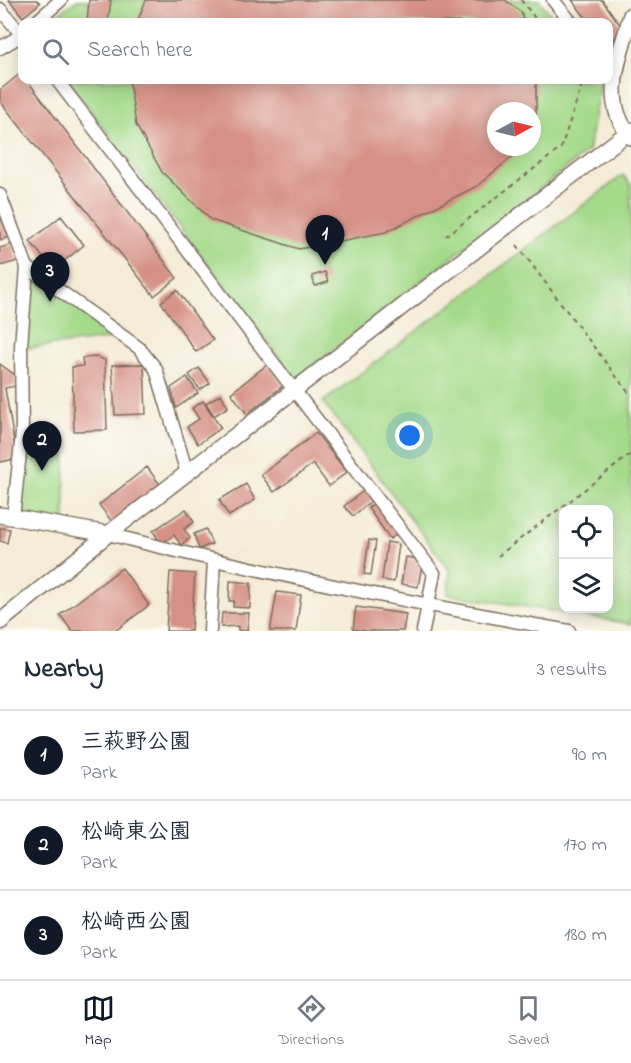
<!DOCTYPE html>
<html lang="en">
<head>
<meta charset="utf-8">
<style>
  :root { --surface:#fff; --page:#f6f6f7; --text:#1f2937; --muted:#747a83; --line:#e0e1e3; --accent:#111827 }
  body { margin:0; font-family:"Indie Flower","Klee One",sans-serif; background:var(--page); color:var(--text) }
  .controls { position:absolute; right:18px; bottom:18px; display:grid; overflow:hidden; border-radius:12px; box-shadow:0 3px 15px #0003 }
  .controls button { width:54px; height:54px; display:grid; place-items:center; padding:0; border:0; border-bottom:2px solid var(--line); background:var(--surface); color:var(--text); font:30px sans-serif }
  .compass { position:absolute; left:487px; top:102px; width:54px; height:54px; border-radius:50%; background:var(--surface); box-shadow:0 3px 15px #0003; rotate:83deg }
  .you { position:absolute; left:410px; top:436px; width:21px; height:21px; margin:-15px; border:4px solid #fff; border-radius:50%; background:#1a73e8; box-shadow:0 0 0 9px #1a73e833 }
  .badge { display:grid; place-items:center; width:39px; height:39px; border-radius:50%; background:var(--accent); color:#fff; font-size:20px; font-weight:700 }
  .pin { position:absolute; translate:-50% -50px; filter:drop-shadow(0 2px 3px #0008) }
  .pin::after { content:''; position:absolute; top:32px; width:21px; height:18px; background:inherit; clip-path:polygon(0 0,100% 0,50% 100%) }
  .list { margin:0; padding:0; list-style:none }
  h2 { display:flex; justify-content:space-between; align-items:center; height:78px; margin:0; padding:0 24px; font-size:26px }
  h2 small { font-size:20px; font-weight:400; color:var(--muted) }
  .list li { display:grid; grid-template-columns:39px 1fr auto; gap:18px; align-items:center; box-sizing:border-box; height:90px; padding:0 24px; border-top:2px solid var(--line) }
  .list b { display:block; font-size:22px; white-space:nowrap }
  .list p { margin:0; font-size:20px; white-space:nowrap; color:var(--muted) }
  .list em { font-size:20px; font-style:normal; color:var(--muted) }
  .icon { flex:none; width:33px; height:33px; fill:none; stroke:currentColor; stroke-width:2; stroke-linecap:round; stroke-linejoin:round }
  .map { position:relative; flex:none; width:631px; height:631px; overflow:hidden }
  .search { position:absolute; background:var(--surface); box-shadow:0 3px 15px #0003; left:18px; right:18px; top:18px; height:66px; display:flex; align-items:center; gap:15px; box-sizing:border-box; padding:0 21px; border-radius:12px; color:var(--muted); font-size:22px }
  .sheet { height:348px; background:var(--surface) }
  nav { display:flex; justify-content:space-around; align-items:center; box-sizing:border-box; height:84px; border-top:2px solid var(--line); background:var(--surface); font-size:16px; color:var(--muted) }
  nav a { display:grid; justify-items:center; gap:3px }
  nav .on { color:var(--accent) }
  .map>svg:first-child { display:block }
  .green { fill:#a4da8a; stroke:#708254; stroke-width:1.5; fill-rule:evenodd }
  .building { fill:#d69085 }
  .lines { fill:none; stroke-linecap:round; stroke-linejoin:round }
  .minor-casing { stroke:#7c6e5f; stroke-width:15 }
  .tertiary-casing { stroke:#7c6e5f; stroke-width:18 }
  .path { stroke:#7c6e5f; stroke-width:2; stroke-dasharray:4.5 4.5; stroke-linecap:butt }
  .minor { stroke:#fff; stroke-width:12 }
  .tertiary { stroke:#fff; stroke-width:15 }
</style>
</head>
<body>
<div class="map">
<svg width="631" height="631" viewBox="0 0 631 631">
  <rect width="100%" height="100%" fill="#fdfcf7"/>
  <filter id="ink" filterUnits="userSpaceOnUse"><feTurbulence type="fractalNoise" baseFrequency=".0167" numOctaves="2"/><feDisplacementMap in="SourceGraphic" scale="12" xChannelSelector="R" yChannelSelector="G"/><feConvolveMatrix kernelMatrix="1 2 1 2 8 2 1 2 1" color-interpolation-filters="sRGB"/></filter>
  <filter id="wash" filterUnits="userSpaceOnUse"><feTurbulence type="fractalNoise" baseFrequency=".008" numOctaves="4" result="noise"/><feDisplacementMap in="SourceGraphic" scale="24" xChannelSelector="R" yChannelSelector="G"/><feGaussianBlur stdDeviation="1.35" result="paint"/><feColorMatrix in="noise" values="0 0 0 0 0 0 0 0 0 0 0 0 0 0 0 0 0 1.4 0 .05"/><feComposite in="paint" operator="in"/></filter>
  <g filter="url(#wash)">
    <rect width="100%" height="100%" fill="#f4ecd7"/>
    <path class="green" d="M77,0h462l17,22h-508z
      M67,80h532l1,2 -12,69 -292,228zM496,111h36v36h-36z
      M623,175l8,10v439l-183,-30 2,-23 -127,-169zM608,509v99h-44v-99z
      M27,267l97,70 -103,12z
      M22,434l43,7v86l-52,-9z"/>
    <g id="blocks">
      <path class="building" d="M9,0h28l3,3 -17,14z
        M89,0h22l-3,22h-21z
        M146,0h359l16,12 3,10h-387z
        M572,0h30l22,30 -16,14v-22h-19z
        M22,72v8h5l150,198 -23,18 -154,-195v-11z
        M129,80h407v35l-4,11v-15h-36v36h28l-47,39 -91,46 -87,17 -88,-29 -49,-48 -26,-47z
        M0,215l9,22 -9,3z
        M61,216l23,29 -31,25 -23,-29z
        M13,244l5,17 -18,5v-18z
        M325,272l3,10 -13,4 -3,-10z
        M177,290l36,50 -17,12 -35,-50z
        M97,357l8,3 2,70 -33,1 -2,-64 11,-1 -1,-8z
        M0,364l15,11 1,11 -11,2 12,71 -17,3z
        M144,364l2,50 -31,1 -3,-50z
        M268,364l16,21 -37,29 -16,-21z
        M199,368l11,15 -10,7 -11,-15z
        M187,377l11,16 -22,15 -5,-20z
        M221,394l7,13 -14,9 -8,-13z
        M203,401l18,27 -23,16 -11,-17 12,-8 -7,-11z
        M316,433l31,39 -18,14 -16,-22 -39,28 -13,-17z
        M147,467l14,19 -48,37 -14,-18z
        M246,484l9,16 -26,16 -10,-16z
        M367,488l8,10 -22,18 -9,-10z
        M376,502l22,31 -8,6 -22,-31z
        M186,509l8,13 -10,7 6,9 -9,7 -7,-10 -13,9 -8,-13z
        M0,528l10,1 -3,14 -7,-2z
        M206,529l6,15 -13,5 -5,-15z
        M369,540l7,1 -5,34 -7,-1z
        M387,542l12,2 -5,38 -12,-2z
        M406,557l12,2 1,6h3l-4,22 -17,-3z
        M122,568l27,37 -34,26h-43l-12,-16z
        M170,572l25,2 -4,57h-25z
        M230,581l21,2 -1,25 -17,-1 1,-6h-5z
        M277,592l24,3 -5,36h-26z
        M356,607l50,7 -3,17h-36l-14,-2z
        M222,613h27l-2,18 -9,-1v-4l-17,1z"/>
    </g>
  </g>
  <g filter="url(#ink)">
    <use href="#blocks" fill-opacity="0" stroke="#7c6e5f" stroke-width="1.5"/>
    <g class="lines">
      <defs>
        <path id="minor" d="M553,0l18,22
          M0,9l22,26
          M36,22l25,-22
          M0,48l22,-13
          M57,80l377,493 -11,58
          M0,195l27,72 -6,79 1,88 -9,84
          M27,267l112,81 17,21 31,104
          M108,534c152,39 306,69 461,97
          M210,631l4,-70"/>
        <path id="tertiary" d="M631,15c-11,41 -32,86 0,122
          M0,515l108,19
          M0,622l108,-88 523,-404"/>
      </defs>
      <use href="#minor" class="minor-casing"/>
      <use href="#tertiary" class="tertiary-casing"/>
      <path class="path" d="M521,0l17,22
        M446,236l115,-88 20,-60 -4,-8
        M517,245l114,151
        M498,556l133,-102"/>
      <use href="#minor" class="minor"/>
      <use href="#tertiary" class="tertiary"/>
    </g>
  </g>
</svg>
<div class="controls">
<button><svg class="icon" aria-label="locate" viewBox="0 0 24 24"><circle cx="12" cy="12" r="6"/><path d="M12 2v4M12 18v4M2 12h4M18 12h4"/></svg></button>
<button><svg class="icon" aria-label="layers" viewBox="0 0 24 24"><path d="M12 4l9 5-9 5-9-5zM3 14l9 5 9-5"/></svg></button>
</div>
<svg class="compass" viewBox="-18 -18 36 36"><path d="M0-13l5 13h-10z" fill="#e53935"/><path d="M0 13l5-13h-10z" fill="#747a83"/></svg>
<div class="you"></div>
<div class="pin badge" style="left:325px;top:265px">1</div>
<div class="pin badge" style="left:42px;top:471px">2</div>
<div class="pin badge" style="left:50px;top:302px">3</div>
<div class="search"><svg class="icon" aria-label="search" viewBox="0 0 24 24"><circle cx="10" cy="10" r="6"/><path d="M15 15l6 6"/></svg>Search here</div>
</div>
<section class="sheet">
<h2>Nearby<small>3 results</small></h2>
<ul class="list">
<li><span class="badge">1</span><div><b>三萩野公園</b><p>Park</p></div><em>90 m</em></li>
<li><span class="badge">2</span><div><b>松崎東公園</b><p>Park</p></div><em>170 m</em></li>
<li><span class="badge">3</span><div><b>松崎西公園</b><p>Park</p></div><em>180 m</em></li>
</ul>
</section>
<nav>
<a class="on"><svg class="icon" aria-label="map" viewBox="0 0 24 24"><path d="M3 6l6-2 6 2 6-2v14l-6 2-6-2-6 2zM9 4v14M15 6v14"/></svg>Map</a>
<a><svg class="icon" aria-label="directions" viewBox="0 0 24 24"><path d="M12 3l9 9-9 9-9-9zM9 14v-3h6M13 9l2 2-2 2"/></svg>Directions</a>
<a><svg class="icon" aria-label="saved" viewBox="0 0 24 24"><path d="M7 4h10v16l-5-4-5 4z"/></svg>Saved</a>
</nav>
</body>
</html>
